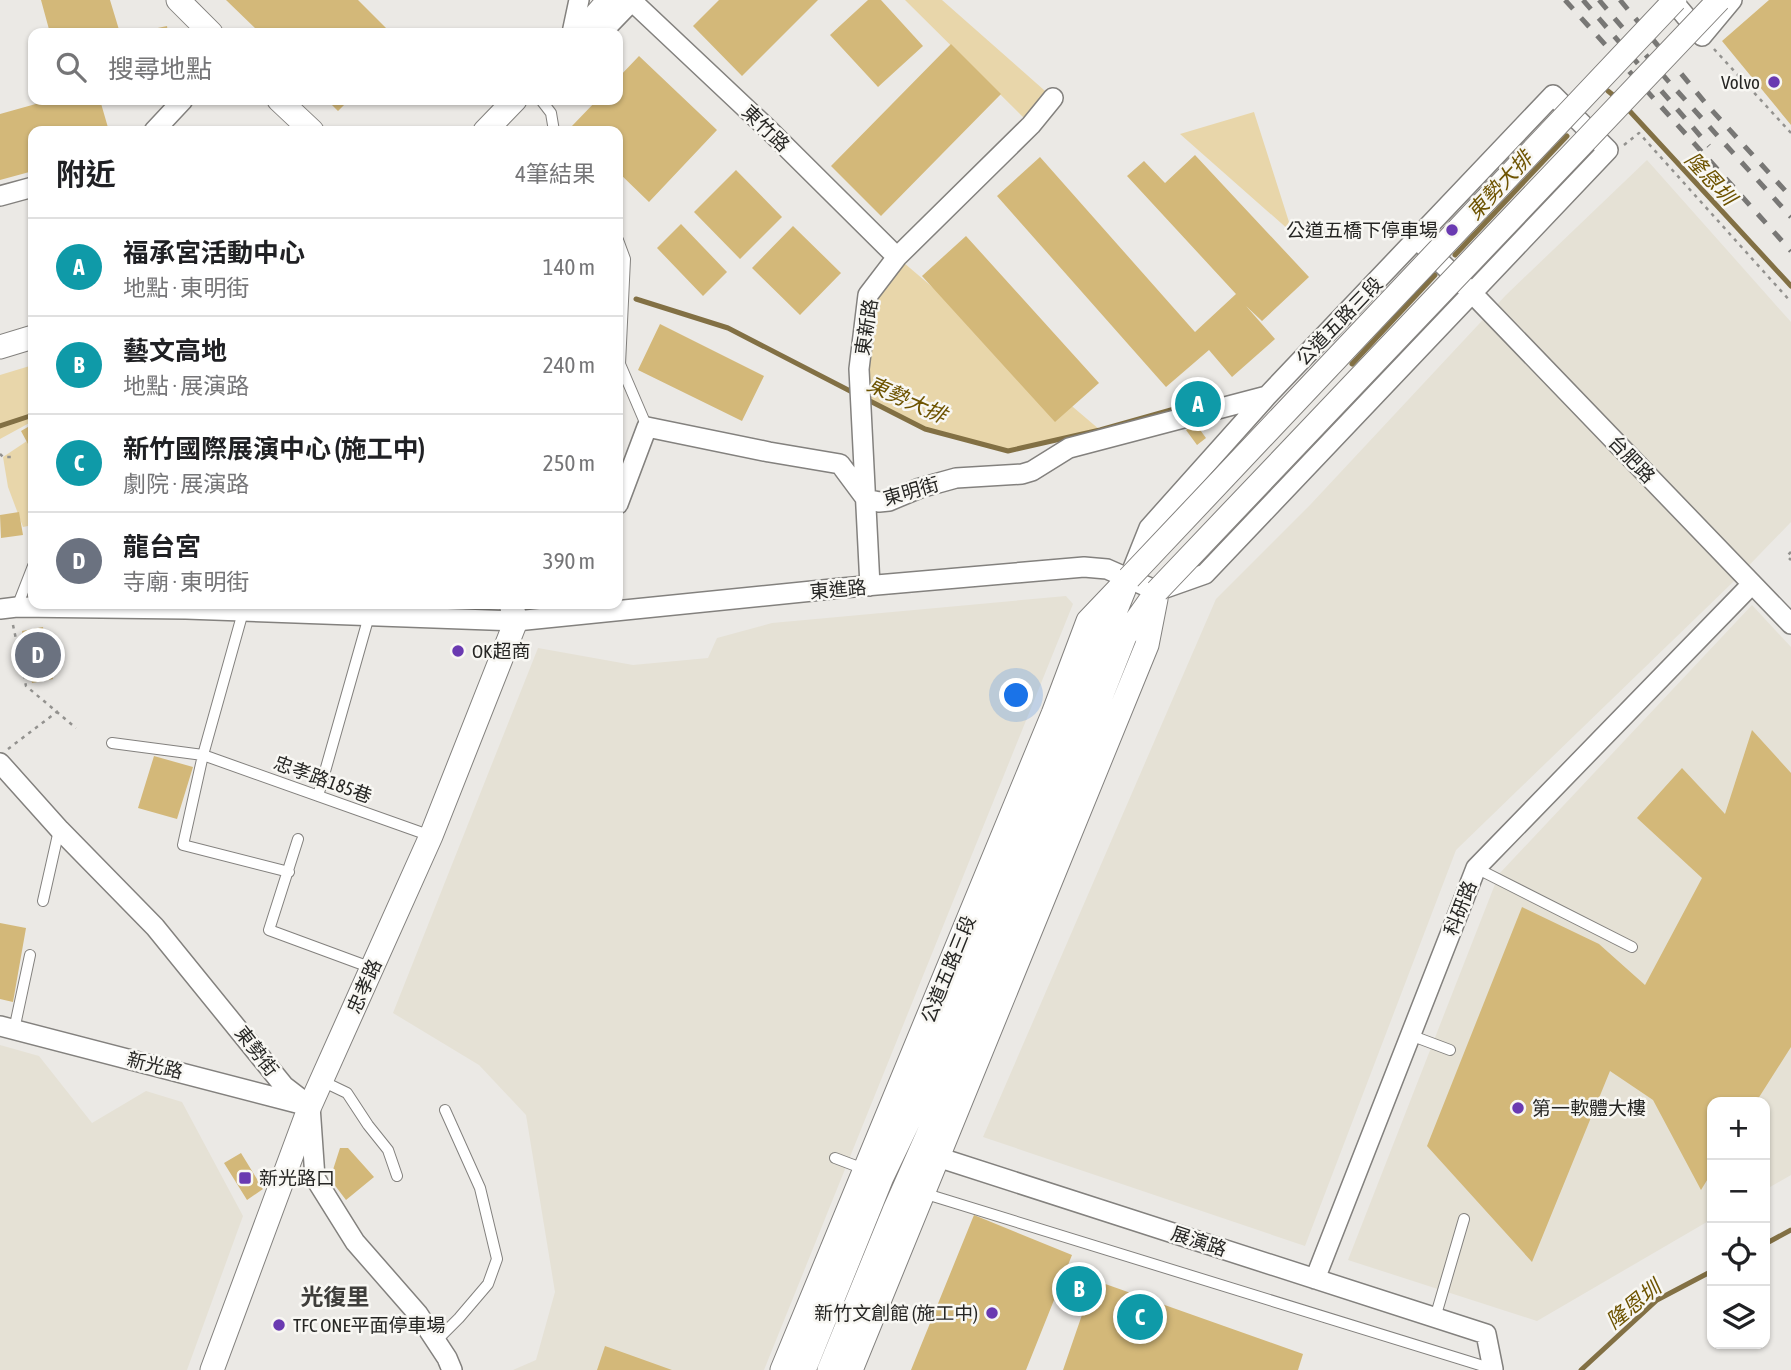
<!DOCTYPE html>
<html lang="zh-TW">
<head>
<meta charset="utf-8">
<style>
  :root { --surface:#fff; --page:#f6f6f6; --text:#202124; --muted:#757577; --line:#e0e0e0; --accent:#d93025 }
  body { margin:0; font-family:"Asap Condensed","Noto Sans TC",sans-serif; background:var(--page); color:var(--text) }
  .controls { position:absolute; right:21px; bottom:21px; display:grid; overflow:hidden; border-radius:14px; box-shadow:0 2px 5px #0004 }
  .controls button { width:63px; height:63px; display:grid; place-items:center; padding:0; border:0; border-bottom:2px solid var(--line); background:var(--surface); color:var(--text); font:35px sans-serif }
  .you { position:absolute; left:1017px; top:696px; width:24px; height:24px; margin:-18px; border:5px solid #fff; border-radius:50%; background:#1a73e8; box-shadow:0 0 0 10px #1a73e833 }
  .badge { display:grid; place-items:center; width:46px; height:46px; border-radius:50%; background:var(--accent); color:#fff; font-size:23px; font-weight:700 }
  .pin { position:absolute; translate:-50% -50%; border:4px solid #fff; box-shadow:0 2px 7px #0006 }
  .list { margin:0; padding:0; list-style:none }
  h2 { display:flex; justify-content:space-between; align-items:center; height:91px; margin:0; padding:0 28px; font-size:30px }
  h2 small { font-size:23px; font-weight:400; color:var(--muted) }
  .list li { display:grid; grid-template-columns:46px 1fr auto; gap:21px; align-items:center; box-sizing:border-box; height:98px; padding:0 28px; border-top:2px solid var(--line) }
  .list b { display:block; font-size:26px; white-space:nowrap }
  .list p { margin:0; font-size:23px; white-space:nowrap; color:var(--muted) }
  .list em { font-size:23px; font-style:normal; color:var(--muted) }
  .icon { flex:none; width:38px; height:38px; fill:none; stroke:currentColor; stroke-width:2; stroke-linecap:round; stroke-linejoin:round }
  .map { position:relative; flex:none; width:1791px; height:1370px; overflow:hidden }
  .search { position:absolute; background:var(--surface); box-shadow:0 2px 5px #0004; left:28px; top:28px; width:595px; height:77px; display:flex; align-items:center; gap:18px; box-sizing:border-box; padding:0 24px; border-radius:14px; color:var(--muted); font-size:26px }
  .panel { position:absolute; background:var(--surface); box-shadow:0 2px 5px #0004; left:28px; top:126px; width:595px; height:483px; border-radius:14px }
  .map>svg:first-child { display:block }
  .built { fill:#e5e1d5 }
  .green { fill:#e8d6aa }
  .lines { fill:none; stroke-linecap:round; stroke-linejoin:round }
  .stream { stroke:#827044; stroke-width:5 }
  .building { fill:#d3b879 }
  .service-casing { stroke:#83817e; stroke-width:12 }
  .minor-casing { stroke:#83817e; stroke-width:22 }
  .tertiary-casing { stroke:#83817e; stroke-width:25 }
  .path { stroke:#93928f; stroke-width:2.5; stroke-dasharray:3.5 5; stroke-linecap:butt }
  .service { stroke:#fff; stroke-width:10 }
  .minor { stroke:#fff; stroke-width:19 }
  .tertiary { stroke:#fff; stroke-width:23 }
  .rail { stroke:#787775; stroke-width:5; stroke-dasharray:12 12; stroke-linecap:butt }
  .tertiary-bridge-casing { stroke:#83817e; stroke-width:25; stroke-linecap:butt }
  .tertiary-bridge { stroke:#fff; stroke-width:23 }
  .poi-dot { fill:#6a3ab1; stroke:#f8f7f3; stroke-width:2.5 }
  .labels { text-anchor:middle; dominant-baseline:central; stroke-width:5; stroke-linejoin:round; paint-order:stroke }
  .poi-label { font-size:19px; fill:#262624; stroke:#f8f7f3; text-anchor:start }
  .street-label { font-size:19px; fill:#262624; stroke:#f8f7f3 }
  .water-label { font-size:21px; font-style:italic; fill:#6d5300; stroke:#f8f7f3 }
  .quarter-label { font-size:23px; font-weight:bold; fill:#3f3e3b; stroke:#f8f7f3 }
</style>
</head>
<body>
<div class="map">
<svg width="1791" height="1370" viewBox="0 0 1791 1370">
  <rect width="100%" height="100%" fill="#ebe9e5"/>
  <path class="built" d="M1647,160l144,162v200l-60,62 -275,266 -151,396 -322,-109 233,-538 94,-94 196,-210z
    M1066,596l7,8 -309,766h-251l23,-10 19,-68 -29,-177 -47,-50 -86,-52 145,-365 95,17 75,-7 9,-20 55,-15z
    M1752,605l39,42v528l-26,15v-88h-53v117l-175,102 -189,-61 151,-386z
    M0,1045l39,11 53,67 54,-32 36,11 61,114 -56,154h-187z"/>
  <path class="green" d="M905,0h37l111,98 -22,27z
    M1254,112l35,110 1,9 -110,-97z
    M897,257l203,173 -92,21 -83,-22 -64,-33 7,-101z
    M33,365v56l-33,18v-64z
    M33,437v88l-10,2 -15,-40 -5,-30z"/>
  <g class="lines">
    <path class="stream" d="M1608,91l10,8
      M1625,106l166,180
      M1455,255l112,-119
      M636,299l92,29 126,65
      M1352,364l83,-89
      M866,399l59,30 83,22 92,-21 78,-22
      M0,426l33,-11
      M1765,1244l26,-14
      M1581,1370l76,-70 55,-29"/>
  </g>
  <path class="building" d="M41,0h69l10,33h-70z
    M226,0h132l33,33h-131z
    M719,0h99l-76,76 -49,-50z
    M868,0h13l42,46 -45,41 -48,-52z
    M1769,0h22v125l-69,-84z
    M167,26l1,7h-29v-1z
    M951,44l50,50 -120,122 -50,-50z
    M639,56l78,74 -68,72 -31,-30v-41h-43l-4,-4 26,-27h21v-22z
    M50,100h50l9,31h-76v40l-33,9v-66z
    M327,100h22l-11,11z
    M1195,155l114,122 -47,44 -16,-15 29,33 -43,38 -23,-27 -43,37 -169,-191 43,-39 155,175 41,-38 -109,-118 17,-15 21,22z
    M736,170l46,47 -42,42 -46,-47z
    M681,224l46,48 -24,24 -46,-48z
    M793,226l48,47 -41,42 -48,-47z
    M966,236l133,147 -44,39 -133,-146z
    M660,324l104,52 -22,45 -104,-51z
    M1209,395l3,9 -26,8 -3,-8z
    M1195,423l11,15 -9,7 -11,-15z
    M33,424v18l-5,2 -7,-13z
    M19,512l4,23 -22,3 -1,-23z
    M43,627l10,52 -21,4 -10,-52z
    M1752,730l39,43v274l-35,55h-44v70l-11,18 -48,-90 -43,-29 -78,191 -105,-116 95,-239 77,37 46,41 57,-107 -65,-60 45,-50 43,46z
    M154,756l39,11 -16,52 -39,-11z
    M0,923l26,5 -13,74 -13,-3z
    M340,1148h8l26,29 -28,23 -16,-21z
    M241,1153l22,36 -16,11 -23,-37z
    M974,1215l98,40 -46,115h-115z
    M1094,1280l209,74 -5,16h-235z
    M605,1346l67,24h-75z"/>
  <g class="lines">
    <defs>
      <path id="service" d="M541,100l10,13 3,18
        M618,240l7,19 -5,105 27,63
        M17,607l16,-41
        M243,612l-40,143 -20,90 106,27
        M112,743l91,12 228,81
        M318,796l51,-180
        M298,839l-29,91 103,38
        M1476,868l156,79
        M43,901l16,-71
        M14,1030l16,-75
        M1410,1035l40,15
        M322,1081l25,12 21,32 20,25 9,26
        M835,1158l29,11
        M923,1193l570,176
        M1435,1318l29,-99
        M436,1341l23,-23 29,-34 9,-25 -17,-71 -35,-78"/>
      <path id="minor" d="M1672,0l30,36 30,-36
        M632,1l136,128 129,128
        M572,33l7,-33
        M596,33l9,-4 28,-29
        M154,131l29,-31
        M0,196l33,-9
        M1423,245l49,48 319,331
        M618,504l29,-77 122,25 71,12 26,35 13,3 10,-1 31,-13 36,-10 66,-4 10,-3 37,-23 198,-52
        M870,586l-11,-217 9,-74 29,-38 134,-132 22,-27
        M0,609l17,-2 169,2 330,12 326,-33 242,-21 23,2 50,22 48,-17 403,-424 -55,-55 -286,301 -118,132 -18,45
        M0,763l60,67 95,97 129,159 26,20 5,72 40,64 63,72 29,44 5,12
        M0,1026l301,78
        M925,1153l561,181 7,35
        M1315,1279l161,-411 276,-284"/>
      <path id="tertiary" d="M178,0l33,33
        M580,33l29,-33
        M279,100l33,31
        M485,131l30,-31
        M0,347l33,-10
        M212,1370l98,-264 121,-270 85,-215 -5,-17
        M782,1370l271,-656 35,-93 41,-43
        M804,1370l78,-193 30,-63 212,-524
        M829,1370l65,-159 39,-88 192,-487 32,-45
        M851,1370l296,-725 9,-46"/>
    </defs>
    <use href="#service" class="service-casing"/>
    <use href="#minor" class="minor-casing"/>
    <use href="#tertiary" class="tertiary-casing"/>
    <path class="path" d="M1714,49l77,84
      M1624,145l15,-12 152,169
      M0,454l3,3h11
      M1791,552l-4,4 4,4
      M13,625l13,61 50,42
      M8,749l50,-38"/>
    <use href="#service" class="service"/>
    <use href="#minor" class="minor"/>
    <use href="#tertiary" class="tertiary"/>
    <path class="rail" d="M1565,0l226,251
      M1583,0l126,146
      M1599,0l70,82 122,135
      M1620,0l88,106 83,91"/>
    <defs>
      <path id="tertiary-bridge" d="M1129,578l546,-578
        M1157,591l562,-591"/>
    </defs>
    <use href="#tertiary-bridge" class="tertiary-bridge-casing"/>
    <use href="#tertiary-bridge" class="tertiary-bridge"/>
  </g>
  <g class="poi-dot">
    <circle cx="1774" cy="82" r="7"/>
    <circle cx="1452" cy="230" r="7"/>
    <circle cx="458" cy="651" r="7"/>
    <circle cx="1518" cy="1108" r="7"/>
    <rect x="238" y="1171" width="14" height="14" rx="3.5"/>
    <circle cx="992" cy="1313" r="7"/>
    <circle cx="279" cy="1325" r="7"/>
  </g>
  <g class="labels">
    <g class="poi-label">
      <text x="1760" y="82" text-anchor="end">Volvo</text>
      <text x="1438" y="230" text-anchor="end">公道五橋下停車場</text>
      <text x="472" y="651">OK超商</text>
      <text x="1532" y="1108">第一軟體大樓</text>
      <text x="259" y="1178">新光路口</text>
      <text x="978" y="1313" text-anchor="end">新竹文創館 (施工中)</text>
      <text x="293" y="1325">TFC ONE平面停車場</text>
    </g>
    <g class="street-label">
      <text transform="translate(766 128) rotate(44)">東竹路</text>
      <text transform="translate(1339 321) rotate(-46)">公道五路三段</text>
      <text transform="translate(866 327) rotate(-81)">東新路</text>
      <text transform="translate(1632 459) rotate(46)">台肥路</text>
      <text transform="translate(911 491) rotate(-16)">東明街</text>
      <text transform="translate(838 589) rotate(-5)">東進路</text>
      <text transform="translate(323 779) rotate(20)">忠孝路185巷</text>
      <text transform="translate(1460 908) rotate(-69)">科研路</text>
      <text transform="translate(948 969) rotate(-68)">公道五路三段</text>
      <text transform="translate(364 986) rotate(-66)">忠孝路</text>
      <text transform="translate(257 1051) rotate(52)">東勢街</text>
      <text transform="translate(155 1065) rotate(14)">新光路</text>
      <text transform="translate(1199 1241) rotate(18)">展演路</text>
    </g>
    <g class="water-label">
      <text transform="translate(1711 178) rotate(47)">隆恩圳</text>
      <text transform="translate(1499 185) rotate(-47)">東勢大排</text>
      <text transform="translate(907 399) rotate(24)">東勢大排</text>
      <text transform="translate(1633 1304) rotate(-39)">隆恩圳</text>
    </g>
    <g class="quarter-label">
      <text x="335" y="1297">光復里</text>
    </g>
  </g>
</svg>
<div class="controls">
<button>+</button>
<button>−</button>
<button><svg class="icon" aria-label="locate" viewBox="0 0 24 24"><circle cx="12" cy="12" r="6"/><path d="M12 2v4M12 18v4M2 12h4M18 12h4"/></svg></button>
<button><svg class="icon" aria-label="layers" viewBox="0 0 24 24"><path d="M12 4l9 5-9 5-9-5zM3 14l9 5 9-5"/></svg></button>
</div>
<div class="you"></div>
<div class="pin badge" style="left:1198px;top:404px;background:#0f9aa8">A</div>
<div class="pin badge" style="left:1079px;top:1289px;background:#0f9aa8">B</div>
<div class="pin badge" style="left:1140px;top:1317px;background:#0f9aa8">C</div>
<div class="pin badge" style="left:38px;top:655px;background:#6b7280">D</div>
<div class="search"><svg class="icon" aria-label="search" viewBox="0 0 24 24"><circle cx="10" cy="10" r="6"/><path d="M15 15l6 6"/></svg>搜尋地點</div>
<section class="panel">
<h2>附近<small>4筆結果</small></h2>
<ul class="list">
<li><span class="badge" style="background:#0f9aa8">A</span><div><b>福承宮活動中心</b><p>地點 · 東明街</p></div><em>140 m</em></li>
<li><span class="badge" style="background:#0f9aa8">B</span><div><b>藝文高地</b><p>地點 · 展演路</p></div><em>240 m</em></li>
<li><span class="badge" style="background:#0f9aa8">C</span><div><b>新竹國際展演中心 (施工中)</b><p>劇院 · 展演路</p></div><em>250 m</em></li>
<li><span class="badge" style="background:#6b7280">D</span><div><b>龍台宮</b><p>寺廟 · 東明街</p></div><em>390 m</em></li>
</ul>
</section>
</div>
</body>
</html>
